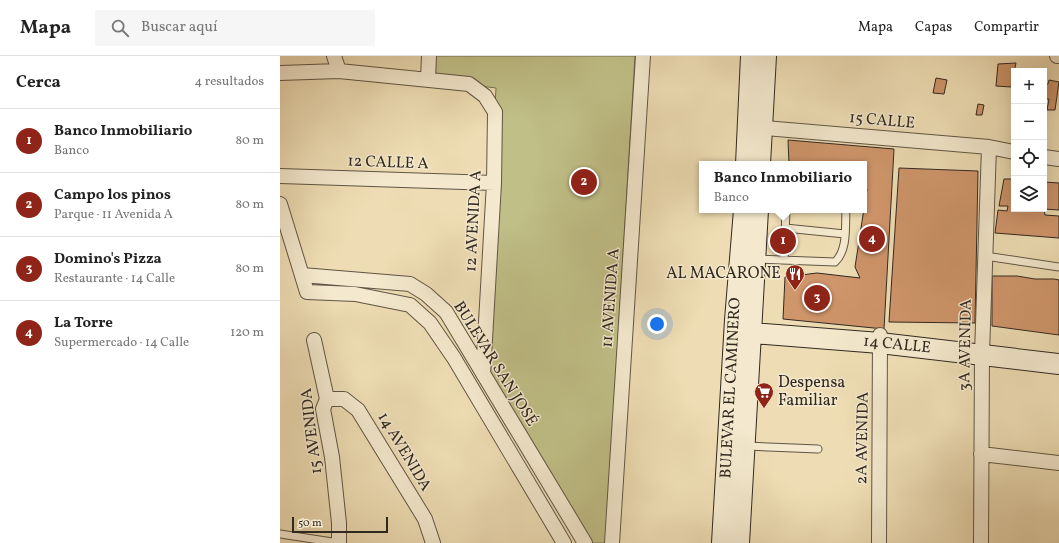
<!DOCTYPE html>
<html lang="es">
<head>
<meta charset="utf-8">
<style>
  :root { --surface:#fff; --page:#f6f6f6; --text:#222; --muted:#767676; --line:#e0e0e0; --accent:#8f2418 }
  body { margin:0; font-family:Vollkorn,serif; background:var(--page); color:var(--text) }
  .controls { position:absolute; right:12px; top:12px; display:grid; overflow:hidden; border-radius:0px; box-shadow:0 4px 16px #0002 }
  .controls button { width:36px; height:36px; display:grid; place-items:center; padding:0; border:0; border-bottom:1px solid var(--line); background:var(--surface); color:var(--text); font:20px sans-serif }
  .scale { position:absolute; left:12px; bottom:10px; width:96px; box-sizing:border-box; padding-left:4px; border:2px solid #312920; border-top:0; font-size:11px; line-height:14px; white-space:nowrap; color:#312920; -webkit-text-stroke:3px #f4e9ce; paint-order:stroke }
  .you { position:absolute; left:377px; top:268px; width:14px; height:14px; margin:-10px; border:3px solid #fff; border-radius:50%; background:#1a73e8; box-shadow:0 0 0 6px #1a73e833 }
  .badge { display:grid; place-items:center; width:26px; height:26px; border-radius:50%; background:var(--accent); color:#fff; font-size:13px; font-weight:700 }
  .pin { position:absolute; translate:-50% -50%; border:2px solid #fff; box-shadow:0 1px 4px #0006 }
  .popup { position:absolute; left:419px; top:105px; width:168px; height:52px; box-sizing:border-box; display:grid; place-content:center; border-radius:0px; background:var(--surface); filter:drop-shadow(0 1px 3px #0005); font-size:13px; white-space:nowrap; color:var(--muted) }
  .popup b { font-size:15px; color:var(--text) }
  .popup::after { content:''; position:absolute; left:50%; top:100%; margin-left:-8px; border:8px solid transparent; border-top-color:var(--surface) }
  .list { margin:0; padding:0; list-style:none }
  h2 { display:flex; justify-content:space-between; align-items:center; height:52px; margin:0; padding:0 16px; font-size:17px }
  h2 small { font-size:13px; font-weight:400; color:var(--muted) }
  .list li { display:grid; grid-template-columns:26px 1fr auto; gap:12px; align-items:center; box-sizing:border-box; height:64px; padding:0 16px; border-top:1px solid var(--line) }
  .list b { display:block; font-size:15px; white-space:nowrap }
  .list p { margin:0; font-size:13px; white-space:nowrap; color:var(--muted) }
  .list em { font-size:13px; font-style:normal; color:var(--muted) }
  .icon { flex:none; width:22px; height:22px; fill:none; stroke:currentColor; stroke-width:2; stroke-linecap:round; stroke-linejoin:round }
  .map { position:relative; flex:none; width:779px; height:487px; overflow:hidden }
  header { display:flex; align-items:center; gap:24px; box-sizing:border-box; height:56px; padding:0 20px; background:var(--surface); border-bottom:1px solid var(--line) }
  header strong { font-size:19px }
  nav { display:flex; gap:22px; margin-inline-start:auto; font-size:14px }
  .search { width:280px; height:36px; background:var(--page); display:flex; align-items:center; gap:10px; box-sizing:border-box; padding:0 14px; border-radius:0px; color:var(--muted); font-size:15px }
  main { display:flex }
  aside { flex:1; background:var(--surface) }
  .map>svg:first-child { display:block }
  .green { fill:#c0bf87; stroke:#787454 }
  .building { fill:#cf956b; stroke:#312920 }
  .lines { fill:none; stroke-linecap:round; stroke-linejoin:round }
  .lane-casing { stroke:#605645; stroke-width:9 }
  .street-casing { stroke:#605645; stroke-width:16 }
  .secondary-casing { stroke:#312920; stroke-width:22 }
  .lane { stroke:#f4e9ce; stroke-width:7 }
  .street { stroke:#f4e9ce; stroke-width:14 }
  .secondary { stroke:#f4e9ce; stroke-width:20 }
  .labels { text-anchor:middle; dominant-baseline:central; stroke-width:3; stroke-linejoin:round; paint-order:stroke }
  .street-label { font-size:16px; fill:#312920; stroke:#f4e9ce }
  .poi-label { font-size:16px; fill:#312920; stroke:#f4e9ce; text-anchor:end }
</style>
</head>
<body>
<header>
<strong>Mapa</strong>
<div class="search"><svg class="icon" aria-label="search" viewBox="0 0 24 24"><circle cx="10" cy="10" r="6"/><path d="M15 15l6 6"/></svg>Buscar aquí</div>
<nav><a>Mapa</a><a>Capas</a><a>Compartir</a></nav>
</header>
<main>
<aside>
<h2>Cerca<small>4 resultados</small></h2>
<ul class="list">
<li><span class="badge">1</span><div><b>Banco Inmobiliario</b><p>Banco</p></div><em>80 m</em></li>
<li><span class="badge">2</span><div><b>Campo los pinos</b><p>Parque · 11 Avenida A</p></div><em>80 m</em></li>
<li><span class="badge">3</span><div><b>Domino's Pizza</b><p>Restaurante · 14 Calle</p></div><em>80 m</em></li>
<li><span class="badge">4</span><div><b>La Torre</b><p>Supermercado · 14 Calle</p></div><em>120 m</em></li>
</ul>
</aside>
<div class="map">
<svg width="779" height="487" viewBox="0 0 779 487">
  <rect width="100%" height="100%" fill="#eeddb4"/>
  <filter id="stains"><feTurbulence type="fractalNoise" baseFrequency=".005" numOctaves="4"/><feColorMatrix values="0 0 0 0 .2 0 0 0 0 .09 0 0 0 0 .02 0 0 0 .5 -.17"/></filter>
  <radialGradient id="worn" r=".72"><stop offset=".6" stop-color="#630" stop-opacity="0"/><stop offset="1" stop-color="#630" stop-opacity=".3"/></radialGradient>
  <path class="green" d="M150,0h205l-29,487h-14l-112,-188 16,-267 -66,-8z"/>
  <path class="building" d="M736,7l-5,24 -15,-1 2,-22z
    M656,22l11,2 -3,14 -11,-1z
    M769,24l10,2 -4,28h-8l2,-11h-5v-16l4,1z
    M698,48l6,1 -2,10h-6z
    M508,84l106,9 -10,180 -101,-10 2,-42 32,-4 43,5 -5,-11 12,-78h-3v-25h-75z
    M619,112l79,3 -3,152 -86,-1z
    M724,123h10v30h30v-27l15,1v27l-15,-1 1,6 14,1v22l-64,-5 3,-23 9,1 1,-5h-9z
    M712,220h25l18,3h19l5,1v55l-67,-9z"/>
  <g class="lines">
    <defs>
      <path id="lane" d="M505,172l60,6
        M705,200l74,11
        M477,203l78,3c13,-12 10,-36 11,-52
        M504,204l2,-50
        M467,390l71,3
        M0,478l59,9"/>
      <path id="street" d="M54,0l5,15
        M777,0h2
        M0,17l59,-2 130,13 16,12 10,16 -1,71 -11,191
        M148,23l1,-23
        M474,71l235,20 25,5
        M764,101l15,2
        M0,120l214,7
        M0,148l27,88 48,2 55,11 20,18 24,35 110,185
        M22,219l108,9 16,10 20,18 139,231
        M34,284l13,59 -4,10 9,48 7,66v20
        M47,343h17l14,11 67,109 8,24
        M701,398l78,9
        M332,487l31,-487
        M599,487l1,-208
        M701,487l1,-189 7,-207"/>
      <path id="secondary" d="M466,108l5,-108
        M480,108l6,-108
        M459,276l141,11 179,21
        M442,487l13,-223 9,-110
        M459,487l19,-333"/>
    </defs>
    <use href="#lane" class="lane-casing"/>
    <use href="#street" class="street-casing"/>
    <use href="#secondary" class="secondary-casing"/>
    <use href="#lane" class="lane"/>
    <use href="#street" class="street"/>
    <use href="#secondary" class="secondary"/>
  </g>
  <defs>
    <symbol id="restaurant-pin" viewBox="-11 -11 22 30"><path d="M0 17L-7.5 6A9.5 9.5 0 1 1 7.5 6Z" fill="#8f2418" stroke="#f4e9ce"/><path d="M-5-6h1v4h1v-4h1v4h1v-4h1v5L-1.5 .5V6h-2V.5L-5-1ZM5-6V6H3V1.5H1.5Q1.5-4 5-6Z" fill="#fff"/></symbol>
    <symbol id="supermarket-pin" viewBox="-11 -11 22 30"><path d="M0 17L-7.5 6A9.5 9.5 0 1 1 7.5 6Z" fill="#8f2418" stroke="#f4e9ce"/><path d="M-6-5.5h2.5l.6 2H6L4.5 2H-2.5L-4.4-4H-6ZM-1.5 3.2a1.3 1.3 0 1 0 .1 0ZM3 3.2a1.3 1.3 0 1 0 .1 0Z" fill="#fff"/></symbol>
  </defs>
  <g fill-rule="evenodd">
    <use href="#restaurant-pin" x="504" y="207" width="22" height="30"/>
    <use href="#supermarket-pin" x="473" y="325" width="22" height="30"/>
  </g>
  <g class="labels">
    <g class="street-label">
      <text transform="translate(602 65) rotate(5)">15 CALLE</text>
      <text transform="translate(108 107) rotate(2)">12 CALLE A</text>
      <text transform="translate(194 165) rotate(-87)">12 AVENIDA A</text>
      <text transform="translate(331 242) rotate(-86)">11 AVENIDA A</text>
      <text transform="translate(617 289) rotate(6)">14 CALLE</text>
      <text transform="translate(686 289) rotate(-89)">3A AVENIDA</text>
      <text transform="translate(215 308) rotate(58)">BULEVAR SAN JOSÉ</text>
      <text transform="translate(451 332) rotate(-87)">BULEVAR EL CAMINERO</text>
      <text transform="translate(32 375) rotate(-97)">15 AVENIDA</text>
      <text transform="translate(583 382) rotate(-89)">2A AVENIDA</text>
      <text transform="translate(124 396) rotate(59)">14 AVENIDA</text>
    </g>
    <g class="poi-label">
      <text x="501" y="218">AL MACARONE</text>
      <text x="498" y="327" text-anchor="start">Despensa<tspan x="498" dy="18">Familiar</tspan></text>
    </g>
  </g>
  <rect width="100%" height="100%" filter="url(#stains)"/>
  <rect width="100%" height="100%" fill="url(#worn)"/>
</svg>
<div class="controls">
<button>+</button>
<button>−</button>
<button><svg class="icon" aria-label="locate" viewBox="0 0 24 24"><circle cx="12" cy="12" r="6"/><path d="M12 2v4M12 18v4M2 12h4M18 12h4"/></svg></button>
<button><svg class="icon" aria-label="layers" viewBox="0 0 24 24"><path d="M12 4l9 5-9 5-9-5zM3 14l9 5 9-5"/></svg></button>
</div>
<div class="scale">50 m</div>
<div class="you"></div>
<div class="pin badge" style="left:503px;top:185px">1</div>
<div class="popup"><b>Banco Inmobiliario</b>Banco</div>
<div class="pin badge" style="left:304px;top:126px">2</div>
<div class="pin badge" style="left:537px;top:242px">3</div>
<div class="pin badge" style="left:592px;top:183px">4</div>
</div>
</main>
</body>
</html>
